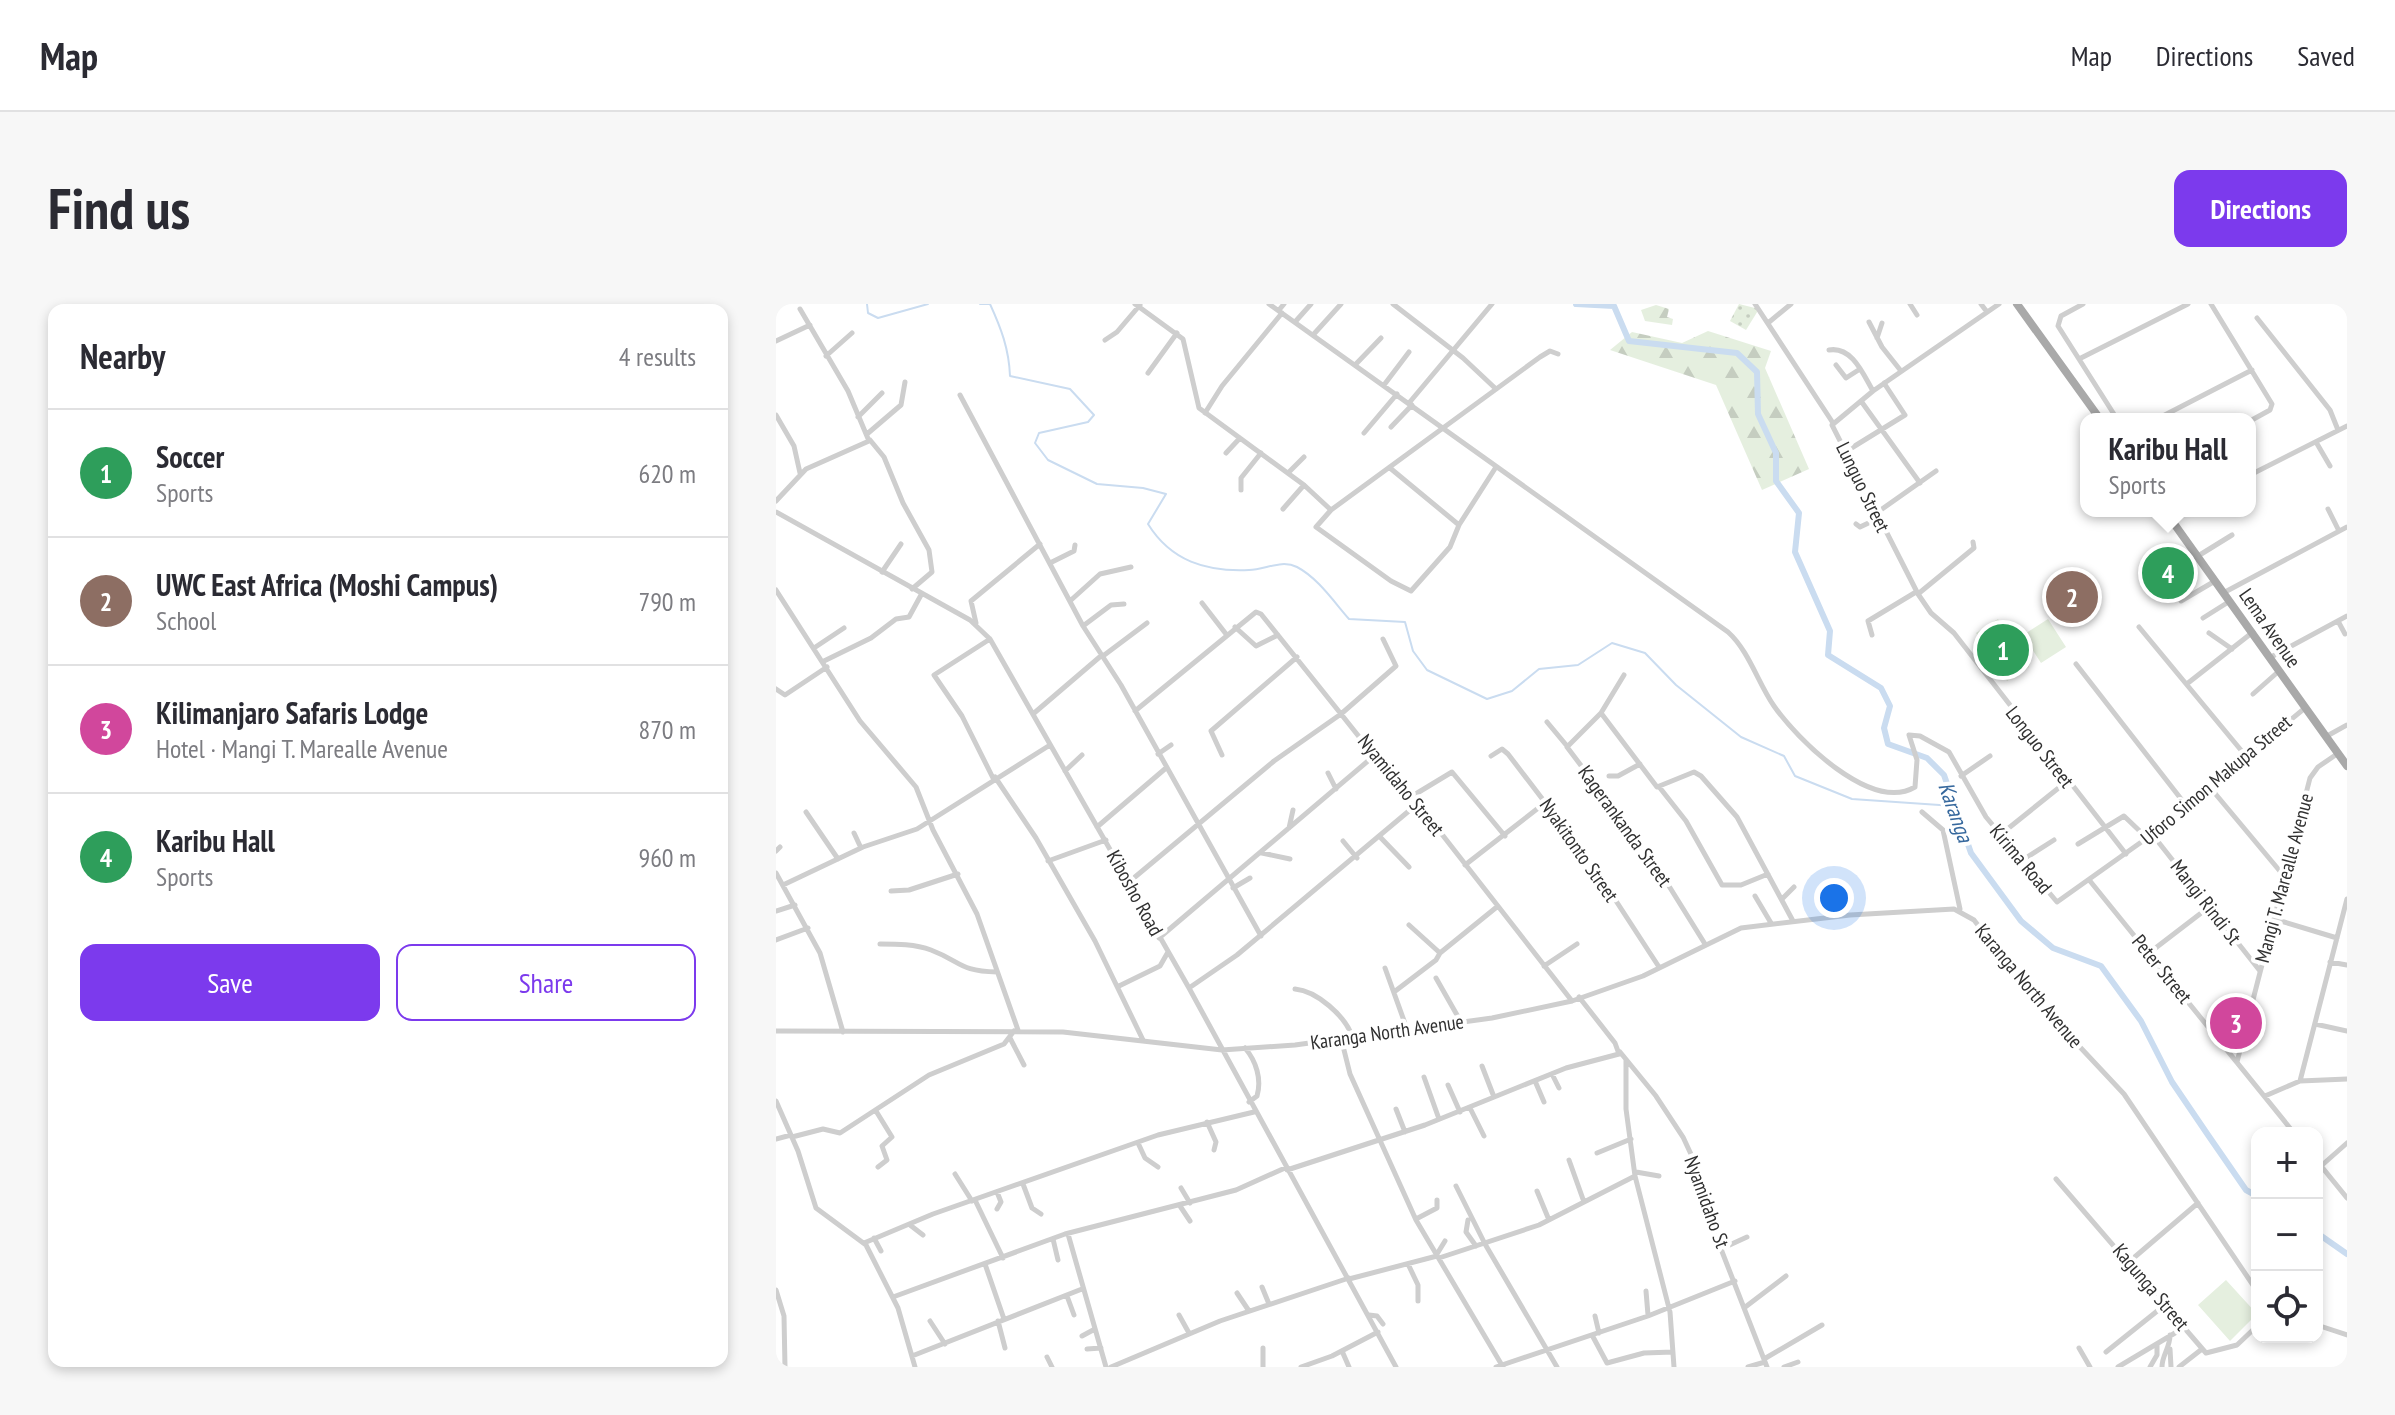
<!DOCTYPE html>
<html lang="en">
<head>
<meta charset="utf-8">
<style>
  :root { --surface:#fff; --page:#f7f7f7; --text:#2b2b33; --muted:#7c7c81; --line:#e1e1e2; --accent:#7c3aed }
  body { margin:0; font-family:"PT Sans Narrow",sans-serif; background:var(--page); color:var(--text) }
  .controls { position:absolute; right:24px; bottom:24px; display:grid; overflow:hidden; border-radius:16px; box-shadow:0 4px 12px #0003 }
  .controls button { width:72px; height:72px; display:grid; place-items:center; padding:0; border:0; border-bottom:2px solid var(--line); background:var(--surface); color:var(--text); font:40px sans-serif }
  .you { position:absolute; left:1058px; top:594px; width:28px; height:28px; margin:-20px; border:6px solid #fff; border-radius:50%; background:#1a73e8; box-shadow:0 0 0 12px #1a73e833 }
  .badge { display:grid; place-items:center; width:52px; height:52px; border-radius:50%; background:var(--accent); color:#fff; font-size:26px; font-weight:700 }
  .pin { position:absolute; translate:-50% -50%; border:4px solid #fff; box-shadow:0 2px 8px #0006 }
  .popup { position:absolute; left:1304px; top:109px; width:176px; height:104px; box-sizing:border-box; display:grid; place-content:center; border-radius:16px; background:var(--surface); filter:drop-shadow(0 2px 6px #0005); font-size:26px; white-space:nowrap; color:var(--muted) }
  .popup b { font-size:30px; color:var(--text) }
  .popup::after { content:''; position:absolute; left:50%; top:100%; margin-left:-16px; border:16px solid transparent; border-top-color:var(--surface) }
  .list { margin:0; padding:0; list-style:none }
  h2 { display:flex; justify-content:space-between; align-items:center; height:104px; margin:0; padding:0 32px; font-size:34px }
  h2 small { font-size:26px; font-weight:400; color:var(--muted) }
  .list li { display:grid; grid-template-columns:52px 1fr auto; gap:24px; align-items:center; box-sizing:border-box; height:128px; padding:0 32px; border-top:2px solid var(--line) }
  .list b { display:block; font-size:30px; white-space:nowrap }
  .list p { margin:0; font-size:26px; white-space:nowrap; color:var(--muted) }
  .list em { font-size:26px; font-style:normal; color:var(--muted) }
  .actions { display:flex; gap:16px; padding:24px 32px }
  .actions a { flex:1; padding:18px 0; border:2px solid var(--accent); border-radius:16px; text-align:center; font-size:28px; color:var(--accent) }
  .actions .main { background:var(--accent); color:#fff }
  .icon { flex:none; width:44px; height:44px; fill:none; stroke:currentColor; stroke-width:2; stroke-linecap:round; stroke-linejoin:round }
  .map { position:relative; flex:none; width:1571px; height:1063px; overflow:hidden; border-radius:16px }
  header { display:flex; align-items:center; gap:48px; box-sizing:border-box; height:112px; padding:0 40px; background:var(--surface); border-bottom:2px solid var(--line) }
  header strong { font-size:38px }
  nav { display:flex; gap:44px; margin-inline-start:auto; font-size:28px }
  .intro { display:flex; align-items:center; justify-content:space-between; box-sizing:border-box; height:192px; padding:0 48px }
  h1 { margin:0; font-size:56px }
  .button { padding:20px 36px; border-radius:16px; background:var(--accent); color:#fff; font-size:28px; font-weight:700 }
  main { display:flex; gap:48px; padding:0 48px }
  aside { flex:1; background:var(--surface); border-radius:16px; box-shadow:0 4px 12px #0003 }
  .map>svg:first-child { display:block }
  .grass { fill:url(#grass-dots) }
  .forest { fill:url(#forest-firs) }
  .park { fill:#e5efdf }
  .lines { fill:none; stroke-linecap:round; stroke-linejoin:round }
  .stream { stroke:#cadcf0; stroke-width:2 }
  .river { stroke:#cadcf0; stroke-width:6 }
  .minor { stroke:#cecece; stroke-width:5 }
  .major { stroke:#a9a9a9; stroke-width:8 }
  .labels { text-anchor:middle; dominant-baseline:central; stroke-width:8; stroke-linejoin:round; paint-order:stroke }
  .street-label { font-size:20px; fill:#313131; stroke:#fff }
  .water-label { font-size:22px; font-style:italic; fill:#36689d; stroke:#fff }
</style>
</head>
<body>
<header>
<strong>Map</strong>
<nav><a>Map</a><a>Directions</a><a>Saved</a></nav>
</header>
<div class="intro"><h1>Find us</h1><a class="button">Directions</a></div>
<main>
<aside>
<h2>Nearby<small>4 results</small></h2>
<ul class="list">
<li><span class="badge" style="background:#2e9e5b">1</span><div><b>Soccer</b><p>Sports</p></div><em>620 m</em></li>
<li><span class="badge" style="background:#8d6e63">2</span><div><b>UWC East Africa (Moshi Campus)</b><p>School</p></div><em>790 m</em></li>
<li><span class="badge" style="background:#d1479c">3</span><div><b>Kilimanjaro Safaris Lodge</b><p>Hotel · Mangi T. Marealle Avenue</p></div><em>870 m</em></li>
<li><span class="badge" style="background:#2e9e5b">4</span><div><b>Karibu Hall</b><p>Sports</p></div><em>960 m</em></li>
</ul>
<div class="actions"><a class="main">Save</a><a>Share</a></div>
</aside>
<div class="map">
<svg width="1571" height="1063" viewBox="0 0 1571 1063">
  <defs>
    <pattern id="grass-dots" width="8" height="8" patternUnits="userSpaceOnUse" patternTransform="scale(2)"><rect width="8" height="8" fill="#e5efdf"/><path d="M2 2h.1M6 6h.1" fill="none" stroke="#c5cdc0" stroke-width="1.8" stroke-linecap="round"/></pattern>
    <pattern id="forest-firs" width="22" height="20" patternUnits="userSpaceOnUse" patternTransform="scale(2)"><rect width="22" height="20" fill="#e5efdf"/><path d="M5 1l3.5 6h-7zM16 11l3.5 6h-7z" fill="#c5cdc0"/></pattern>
  </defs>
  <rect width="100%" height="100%" fill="#fff"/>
  <path class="grass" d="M963,0l20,5 -13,21 -16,-9z"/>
  <path class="forest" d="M880,1l13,4 -2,8 6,2 -1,6 -27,-4 -4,-11z
    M932,27l63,20 -6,17 44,101 -47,21 -46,-105 -106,-35 22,-18 50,11z"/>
  <path class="park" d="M1222,315l31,48 -22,14 -31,-48z
    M1272,315l18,28 -25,16 -18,-28z
    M1450,976l31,34 -27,27 -32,-36z"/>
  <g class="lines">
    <path class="stream" d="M91,0l1,9 10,5 50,-14
      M204,0h10c11,24 19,45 20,72l60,13 24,26 -6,7 -49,11 -4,10 13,17 49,24 46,4 23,6 -18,30c23,37 58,48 101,46 16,0 32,-11 48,-3 21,11 37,35 52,52l56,3 8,29 14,19 60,29 25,-8 27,-22 39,-4 34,-22 33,10 31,32 65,52 43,19 11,20 57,23 102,7"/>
    <path class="river" d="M800,0l38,2 15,35 108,12 20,19 1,42 18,39v28l23,32 -4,39 35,79 -2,24 53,33 9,18 -6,22 4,16 39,14 17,17 27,78 50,68 32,27 48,18 40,55 31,61 36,53 38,55 11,6
      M1541,929l30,21"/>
    <path class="minor" d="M359,0l48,35 16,69 105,77 27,25
      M493,0l459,328c21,19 30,51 46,74 23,33 97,107 141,81l2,-27 -8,-25 11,1 29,16 37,65 71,85 90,-64 158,-130
      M617,0l70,54 33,31
      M979,0l78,119
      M1134,0l7,11
      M1205,0l6,8
      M1223,0l-126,87 -41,34 86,169 13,19 23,20 172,221
      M1307,0l-22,12 -3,10 59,93
      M1435,0l61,100 -2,6 -20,11
      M503,6l5,-6
      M1481,14l73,92 8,20
      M519,18l16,-18
      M1093,18l13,25 19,24
      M992,19l23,-19
      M537,31l28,-31
      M1101,34l5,-15
      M329,36l12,-8 23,-27
      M0,37l34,-16
      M1053,46c23,-4 34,24 44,41
      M50,52l26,-23
      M1303,55l109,-55
      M579,61l26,-27
      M1060,61l10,13 14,-9
      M372,69l29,-40
      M608,81l25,-33
      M184,91l123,231 38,59 140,251
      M1085,97l59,82
      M633,99l83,-99
      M429,109l17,-27 60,-73
      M0,111l18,31 6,27
      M82,113l24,-24
      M1381,115l95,-49
      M615,123l21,-22
      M588,129l33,-39
      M91,130l34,-29 4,-23
      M94,136l14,17 19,46 26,47 3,22 -20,17
      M1540,138l14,24
      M1069,148l60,-37 -21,-32
      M450,149l14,-15
      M720,163l-37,58 -9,22 -39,44 -20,-10 -75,-54 15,-17 209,-153 10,-6 8,3
      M614,164l69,57
      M512,169l16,-16
      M1474,171l97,-49
      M465,186v-12l20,-25
      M0,197l30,-32 63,-28 -21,-50 -48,-82
      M507,205l21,-24
      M1552,205l11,22
      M0,208l194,108 20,19 199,349 207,379
      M1099,210l61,-43
      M1394,214l13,-7
      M1080,220l4,3 17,-8
      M1422,252l34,-21
      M274,259l24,-12 1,-6
      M106,268l19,-28
      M0,286l84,131 56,66 17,43 44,84 41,116
      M1449,288l122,-65
      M1142,290l56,-46 -1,-6
      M294,297l30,-27 31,-7
      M1405,297l34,-20
      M426,299l24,31
      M1427,314l27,-17
      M1562,317l7,13
      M200,319l-5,-22 69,-57
      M307,322l28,-21 13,-1
      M459,323l21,19 22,-11
      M1363,323l106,128
      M1433,329l23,16
      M1096,331l-4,-14 48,-29
      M214,335l-56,36 28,41 31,62
      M38,344l30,-20
      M327,352l44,-33
      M1495,353l76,-41
      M48,357l47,-23 25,-19 13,-2 12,-22
      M1300,360l109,140
      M848,371l-23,38 -34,34 87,115 51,82
      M1412,379l65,-51
      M0,385l9,6 42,-28
      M1477,390l26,-23
      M359,407l121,-99 5,2 80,100 55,-48 -13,-27
      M825,409l56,74 37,-15 7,4 36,41 56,104
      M257,410l69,-59
      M771,418l20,24
      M1551,432l20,-11
      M382,450l13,-9
      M446,451l-11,-24 86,-74
      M715,452l11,-7 6,5 84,110 67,103
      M289,467l17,-16
      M552,469l8,16
      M833,472h9l22,-12
      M1185,472l29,-20
      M219,473l41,61 59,103 48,99
      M1432,481l76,91
      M884,484l26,33 36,64h19l27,-11
      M633,494l43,-26 53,64
      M30,508l32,47
      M1146,508l21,18 17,79
      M321,523l69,-59
      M513,524l4,-18
      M78,529l7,15
      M1376,530l108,137
      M1224,531l66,-53
      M605,534l28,29
      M567,537l14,17
      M1302,540l46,-28 23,22
      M0,547l4,-4
      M486,549l28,6
      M272,557l58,-21
      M1245,557l33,-21
      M689,561l81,-63
      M0,569l44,80 23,79
      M1314,577l204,252
      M353,578l145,-121 67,-47 54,68 35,37 142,182
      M7,581l80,-38 54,-18 133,-84
      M457,584l17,-10
      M115,587l18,-1 49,-16
      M979,592l16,27
      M1006,595l12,-12
      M0,607l19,-6
      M1498,615l63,19
      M633,621l31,28 58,-47
      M383,634l216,-183
      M0,636l32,-12
      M104,640c17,0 35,0 51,6 31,12 28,21 66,22
      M1373,649l60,-46
      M1554,658l17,3
      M768,662l33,-22
      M609,664l22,61
      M660,674l25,44
      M343,682l41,-20 8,-14
      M413,684l48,-33 179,-150
      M519,685c22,2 50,27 57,47
      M618,688l42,-32 4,-7
      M1539,720l32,7
      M0,727l287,1 159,18 73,-5 197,-27 80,-17 71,-25 98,-48 109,-13 104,-6 20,11 60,78 90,96 133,197
      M234,734l14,27
      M565,734l9,36 66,146 87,147
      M469,744c11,13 17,31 12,48l-8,6
      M844,748l36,44 27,41 13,28 2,25 69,177
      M1461,758l73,-284 8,-11 19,-13
      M706,762l12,31
      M776,770l7,14
      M648,773l15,42
      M759,777l9,21
      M1524,777l47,-182
      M672,781l12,27
      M1489,792l35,-15 47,-2
      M0,797l22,50 18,57 50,37 32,63 17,59
      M694,804l14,28
      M620,805l9,23
      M100,807l16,26 -10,9 5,14 -9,7
      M431,818l9,20 -2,8
      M16,833l31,-8 17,4 89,-58 75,-31 10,-13
      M0,835l15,-4
      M362,839l7,15 13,9
      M821,849l34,-14
      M793,856l15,42
      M1541,857l30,37
      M1545,862l26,-23
      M511,866l138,-45 141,-57 53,-14 -4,-11 -36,-46
      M860,868l23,4
      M179,870l17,27
      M859,872l35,136 4,55
      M1280,875l150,174 31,-8 20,-19
      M247,880l9,24 9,6
      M680,882l29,58 72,123
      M405,884l9,15
      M761,887l12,29
      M221,888l4,10 -4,7
      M199,896l28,58
      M404,902l10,15
      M640,915l21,-11v-8
      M692,916l-2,12 10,14
      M134,921l13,10
      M292,930l38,133
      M98,934l7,13
      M277,935l5,21
      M88,939l69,-29 225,-79 96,-23
      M947,944l24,-11
      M661,950l8,-13
      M663,954l100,-33 96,-49 -9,-67v-49
      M1354,957l68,-58
      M209,960l19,55
      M632,960l10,21v16
      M573,975l88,-23
      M486,983l7,17
      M0,986l8,26 1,51
      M870,987l2,24
      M461,989l12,18
      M291,992l7,19
      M117,993l172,-63 171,-44 49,-22
      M968,1004l42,-32
      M403,1011l10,18
      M593,1011l8,1 6,8
      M819,1012l4,17
      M154,1017l15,23
      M222,1017l7,27
      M1541,1021l30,10
      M816,1031l15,28 37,-10 29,-1
      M306,1032l13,-7
      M487,1044v19
      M1303,1044l11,19
      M311,1045l14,-1
      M1394,1045l1,18
      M566,1047l7,16
      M1330,1048l60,-48
      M136,1052l170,-67
      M271,1053l5,10
      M988,1055l58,-34
      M335,1063l109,-46 129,-43
      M525,1063l31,-11 46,-24
      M720,1063l152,-51 87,-35
      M972,1063l17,-5
      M1008,1063l14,-5
      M1342,1063l67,-40
      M1374,1063l7,-12v-10
      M1386,1063c0,-12 8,-19 8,-32
      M1403,1063l23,-18"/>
    <path class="major" d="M1241,0l83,115
      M1389,207l182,255"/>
  </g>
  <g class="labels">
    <g class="street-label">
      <text transform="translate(1087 183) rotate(64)">Lunguo Street</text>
      <text transform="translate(1494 324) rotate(55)">Lema Avenue</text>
      <text transform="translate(1264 443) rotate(52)">Longuo Street</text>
      <text transform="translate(1440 476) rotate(-40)">Uforo Simon Makupa Street</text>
      <text transform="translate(625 481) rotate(51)">Nyamidaho Street</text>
      <text transform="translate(849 522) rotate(54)">Kagerankanda Street</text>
      <text transform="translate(803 546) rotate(55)">Nyakitonto Street</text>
      <text transform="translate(1245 555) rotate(50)">Kirima Road</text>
      <text transform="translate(1508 574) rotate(-75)">Mangi T. Marealle Avenue</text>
      <text transform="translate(359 589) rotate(61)">Kibosho Road</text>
      <text transform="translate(1430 598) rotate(52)">Mangi Rindi St</text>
      <text transform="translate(1386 665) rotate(51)">Peter Street</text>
      <text transform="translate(1253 682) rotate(50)">Karanga North Avenue</text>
      <text transform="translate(611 728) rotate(-8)">Karanga North Avenue</text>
      <text transform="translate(931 898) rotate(70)">Nyamidaho St</text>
      <text transform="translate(1375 983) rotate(50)">Kagunga Street</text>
    </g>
    <g class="water-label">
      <text transform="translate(1180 508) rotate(70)">Karanga</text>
    </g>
  </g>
</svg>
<div class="controls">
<button>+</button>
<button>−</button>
<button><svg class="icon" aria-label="locate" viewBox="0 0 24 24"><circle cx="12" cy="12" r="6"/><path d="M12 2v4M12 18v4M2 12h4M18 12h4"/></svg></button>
</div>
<div class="you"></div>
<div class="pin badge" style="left:1227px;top:346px;background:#2e9e5b">1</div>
<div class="pin badge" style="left:1296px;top:293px;background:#8d6e63">2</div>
<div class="pin badge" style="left:1460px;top:719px;background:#d1479c">3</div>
<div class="pin badge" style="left:1392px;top:269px;background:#2e9e5b">4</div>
<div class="popup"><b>Karibu Hall</b>Sports</div>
</div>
</main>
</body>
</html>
